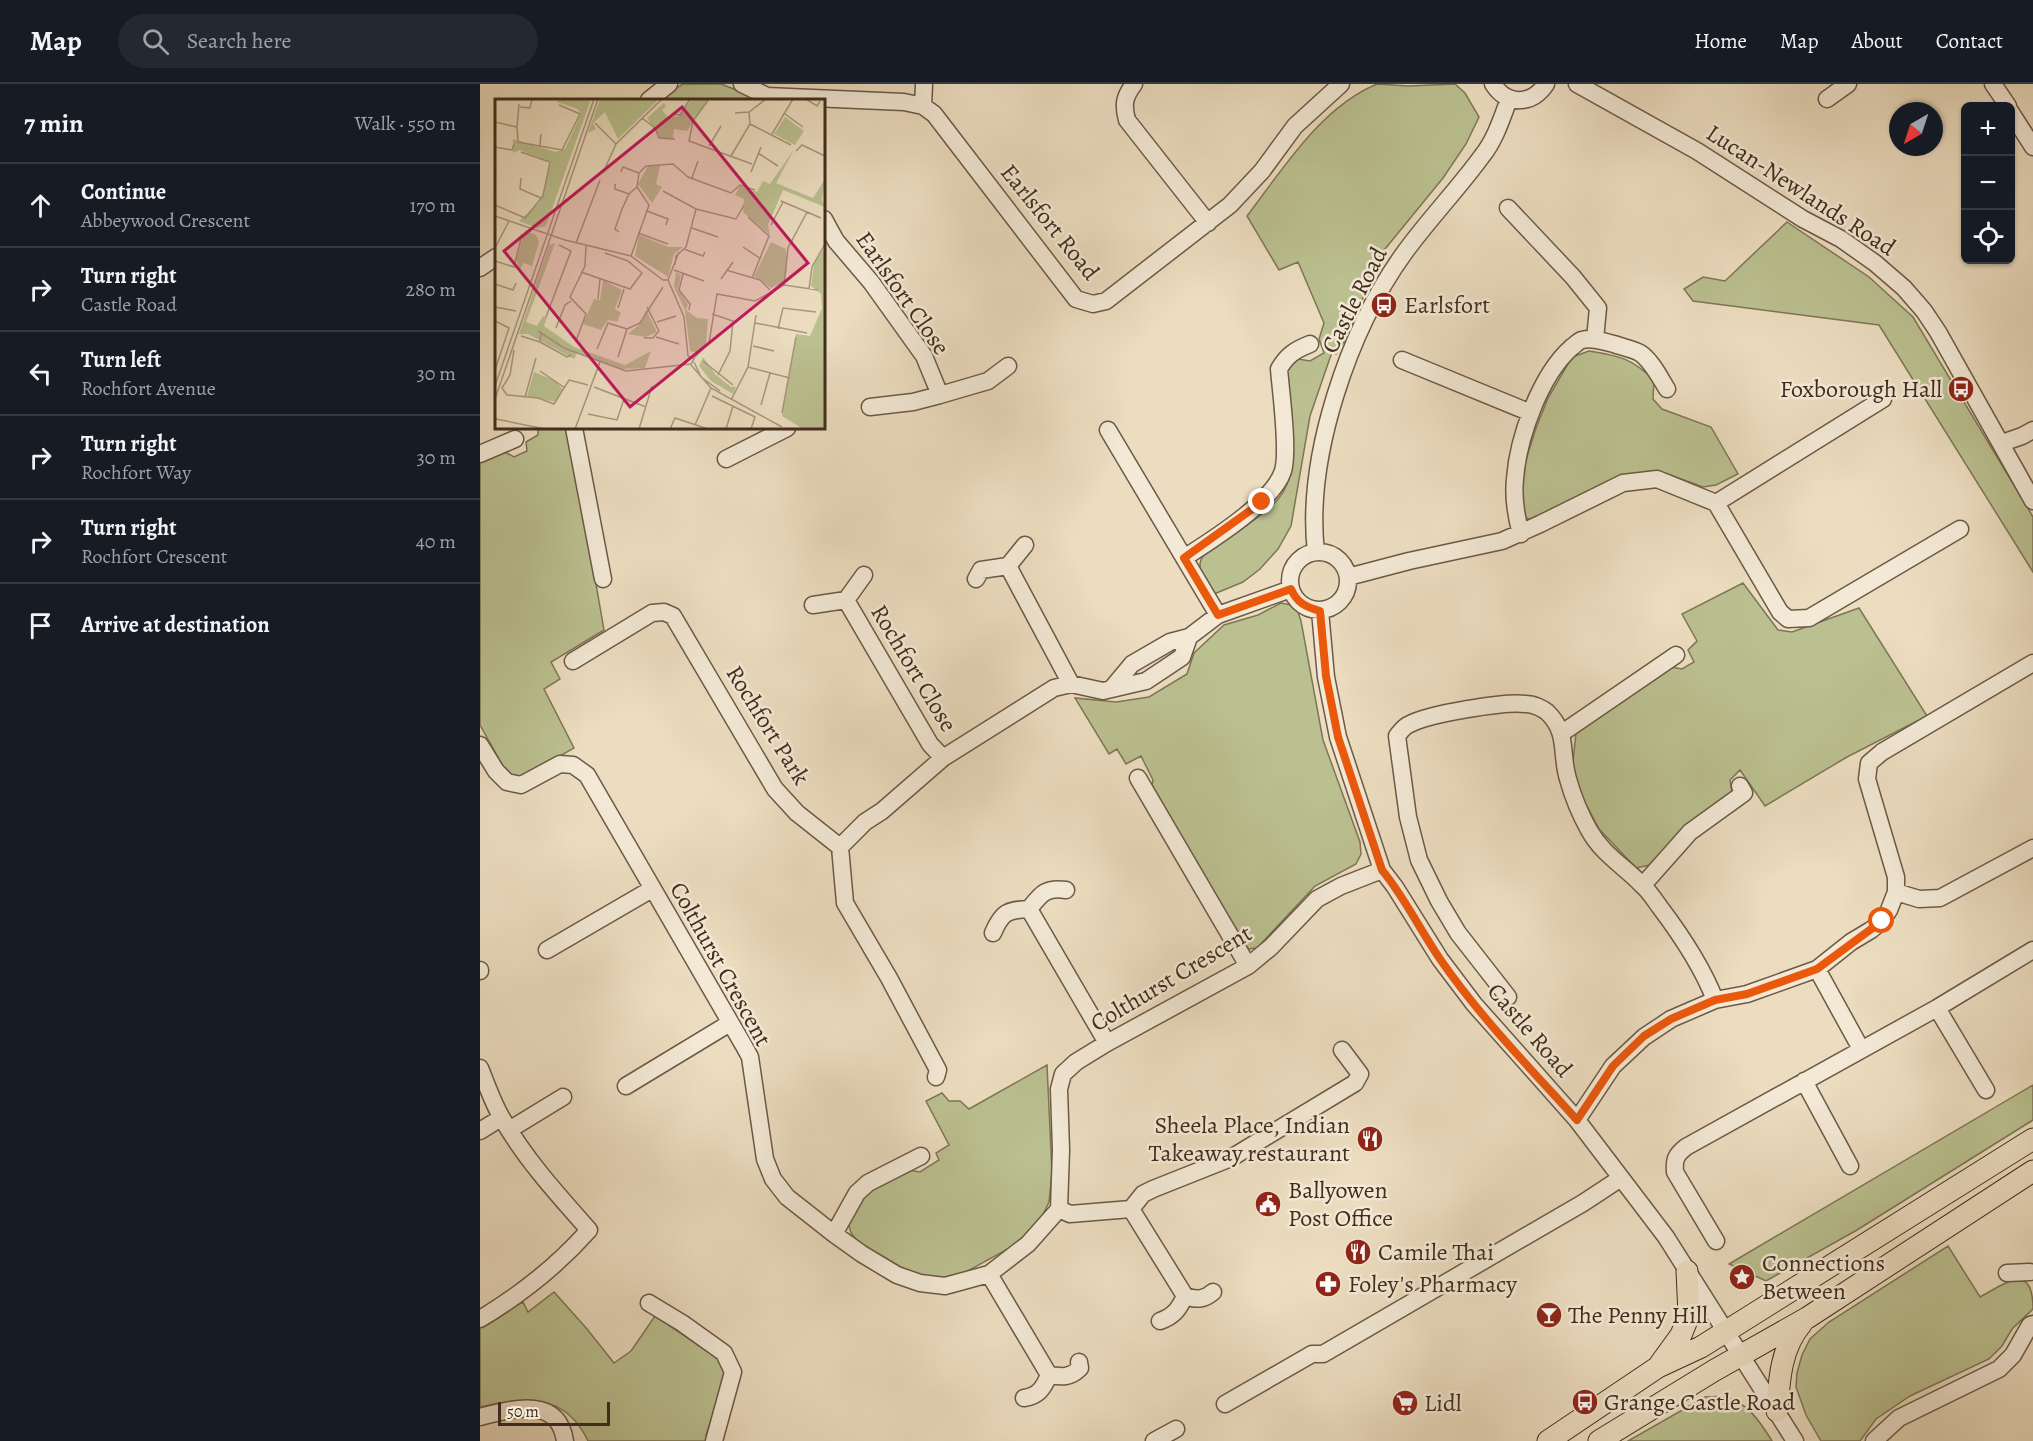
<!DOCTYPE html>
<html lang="en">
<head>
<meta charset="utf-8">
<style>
  :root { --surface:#171b24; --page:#242831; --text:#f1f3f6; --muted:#9ea1a6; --line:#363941 }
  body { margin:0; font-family:Alegreya,serif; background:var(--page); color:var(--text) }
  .controls { position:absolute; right:18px; top:18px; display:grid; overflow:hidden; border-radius:9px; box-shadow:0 2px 4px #0004 }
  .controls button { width:54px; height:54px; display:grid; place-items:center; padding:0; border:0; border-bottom:2px solid var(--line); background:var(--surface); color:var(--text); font:30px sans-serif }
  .compass { position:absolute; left:1409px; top:18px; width:54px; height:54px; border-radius:50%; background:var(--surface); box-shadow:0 2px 4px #0004; rotate:219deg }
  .scale { position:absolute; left:18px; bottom:15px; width:112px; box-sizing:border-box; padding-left:6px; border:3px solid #412d1d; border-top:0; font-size:16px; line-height:21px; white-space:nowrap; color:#412d1d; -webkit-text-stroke:4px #f3e9d6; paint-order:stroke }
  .stop { position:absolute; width:18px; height:18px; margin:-14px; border:4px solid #ea580c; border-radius:50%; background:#fff }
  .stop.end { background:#ea580c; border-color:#fff; box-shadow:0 2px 6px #0008 }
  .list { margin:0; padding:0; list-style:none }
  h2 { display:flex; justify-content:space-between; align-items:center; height:78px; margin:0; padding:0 24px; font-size:26px }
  h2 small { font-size:20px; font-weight:400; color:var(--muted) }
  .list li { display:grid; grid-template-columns:39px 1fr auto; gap:18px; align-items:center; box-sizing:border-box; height:84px; padding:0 24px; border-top:2px solid var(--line) }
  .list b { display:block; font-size:22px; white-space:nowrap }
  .list p { margin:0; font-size:20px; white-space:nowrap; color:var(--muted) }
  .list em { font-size:20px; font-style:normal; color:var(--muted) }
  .icon { flex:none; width:33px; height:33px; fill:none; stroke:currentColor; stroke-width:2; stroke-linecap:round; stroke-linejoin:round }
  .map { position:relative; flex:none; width:1553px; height:1357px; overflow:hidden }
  header { display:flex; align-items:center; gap:36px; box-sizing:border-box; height:84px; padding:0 30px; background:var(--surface); border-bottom:2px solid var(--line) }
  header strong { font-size:28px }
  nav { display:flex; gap:33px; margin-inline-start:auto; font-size:21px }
  .search { width:420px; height:54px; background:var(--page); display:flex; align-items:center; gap:15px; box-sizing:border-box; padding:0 21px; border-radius:33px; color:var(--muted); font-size:22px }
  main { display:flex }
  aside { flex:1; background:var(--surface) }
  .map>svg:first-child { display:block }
  .green { fill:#bbc090; stroke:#7e7656; stroke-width:1.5 }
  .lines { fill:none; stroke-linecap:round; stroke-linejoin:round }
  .minor-casing { stroke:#6c5946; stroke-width:19 }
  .major-casing { stroke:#412d1d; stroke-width:23 }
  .minor { stroke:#f3e9d6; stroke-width:16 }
  .major { stroke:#ecddc0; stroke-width:21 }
  .route { stroke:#ea580c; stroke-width:8 }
  .labels { text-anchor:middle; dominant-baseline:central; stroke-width:5; stroke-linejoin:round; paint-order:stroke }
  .street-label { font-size:24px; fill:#412d1d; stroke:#f3e9d6 }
  .poi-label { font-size:24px; fill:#412d1d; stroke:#f3e9d6; text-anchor:start }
  .inset-road { fill:none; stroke:#a8977f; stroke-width:1.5 }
  .view { fill:#c2185b; fill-opacity:0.15; stroke:#c2185b; stroke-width:3 }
  .inset-edge { fill:none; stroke:#412d1d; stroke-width:3 }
</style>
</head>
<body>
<header>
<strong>Map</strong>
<div class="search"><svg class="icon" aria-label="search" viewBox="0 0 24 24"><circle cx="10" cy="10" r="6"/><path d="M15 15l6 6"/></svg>Search here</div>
<nav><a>Home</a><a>Map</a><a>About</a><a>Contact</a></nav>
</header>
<main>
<aside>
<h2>7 min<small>Walk · 550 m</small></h2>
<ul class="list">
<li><svg class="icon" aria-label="ahead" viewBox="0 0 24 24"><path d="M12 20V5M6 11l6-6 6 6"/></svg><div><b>Continue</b><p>Abbeywood Crescent</p></div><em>170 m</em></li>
<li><svg class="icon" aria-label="right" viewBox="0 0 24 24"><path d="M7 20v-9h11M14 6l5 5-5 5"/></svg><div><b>Turn right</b><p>Castle Road</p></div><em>280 m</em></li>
<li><svg class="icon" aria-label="left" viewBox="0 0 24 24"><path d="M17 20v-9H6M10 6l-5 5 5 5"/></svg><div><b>Turn left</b><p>Rochfort Avenue</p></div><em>30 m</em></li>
<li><svg class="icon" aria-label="right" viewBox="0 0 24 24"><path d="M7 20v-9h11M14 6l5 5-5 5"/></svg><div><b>Turn right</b><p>Rochfort Way</p></div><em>30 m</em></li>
<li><svg class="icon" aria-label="right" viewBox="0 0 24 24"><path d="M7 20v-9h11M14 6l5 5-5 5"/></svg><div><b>Turn right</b><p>Rochfort Crescent</p></div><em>40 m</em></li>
<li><svg class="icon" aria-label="arrive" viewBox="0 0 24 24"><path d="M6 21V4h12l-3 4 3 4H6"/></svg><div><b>Arrive at destination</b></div></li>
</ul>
</aside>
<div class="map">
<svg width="1553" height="1357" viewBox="0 0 1553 1357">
  <rect width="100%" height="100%" fill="#ecddc0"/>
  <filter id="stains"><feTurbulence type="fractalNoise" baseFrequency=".00333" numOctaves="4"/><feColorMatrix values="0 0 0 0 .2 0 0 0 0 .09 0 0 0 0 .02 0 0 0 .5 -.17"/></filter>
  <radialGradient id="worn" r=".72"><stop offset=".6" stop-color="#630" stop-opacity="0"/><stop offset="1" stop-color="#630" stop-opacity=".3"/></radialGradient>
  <path class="green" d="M203,0h38l41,16h-103z
    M897,0l31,2 47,-2 10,9 14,24 -13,27 -23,34 -62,76 -35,85 -10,15 -4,-2 -22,64 -19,110 -13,23 -18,20 -17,13 -29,12c-7,-12 -21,-26 -10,-39 20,-15 60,-39 75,-57 8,-10 12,-22 13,-35l-6,-89 3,-7 9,-8 12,2 14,-8 -5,-14 5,-16 -26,-61 -19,8 -32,-54c36,-47 74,-109 130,-132z
    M1307,138l82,55 44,40 120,200v55l-154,-247 -186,-24 -9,-12 19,-12 22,4z
    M1109,267c31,5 42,7 65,29l-1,19 9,10 49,18 27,47 -22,11 -13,2 -38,-14 -41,2 -89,47 -14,-7 1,-43 14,-44 12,-30 24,-41z
    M58,344h31l35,202 -53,32 9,17 -16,10 30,59 -49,28h-13l-8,-8 -24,-43v-263l25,-10 9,5 13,-6 -1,-9 12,-7z
    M1263,499l35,47 14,2 67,-24 68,108 -80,41 -82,49 -25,-36 -10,10 2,13 -82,72 -14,3 -37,-39 -17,-32 -10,-26 4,-38 95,-66 11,2 12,-7 -6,-12 9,-9 -15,-27z
    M801,519l15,3 5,15 22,119 37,102 1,12 -5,10 -41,22 -58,62 -8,1 -7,-6 -91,-154 2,-9 -12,-24 -15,8 -9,-15 -8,5 -34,-56 41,4 33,-5 38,-23 7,-21 30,-28 34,-10z
    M567,981l5,108 -3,29 -10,21 -22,21 -53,29 -23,5 -28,-4 -53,-30 -9,-11 -2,-8 14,-32 40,-24 17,3 19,-12 -3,-7 13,-8 -23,-44 16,-8 7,8h11l9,8z
    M1553,1001v35l-176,110 -91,51 -37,-17z
    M1468,1162l32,51c26,-14 53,-36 53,12l-21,20 -10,17 -13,13 -79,37 -34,23 -16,22h-39l-15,-26 -10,-28 1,-14 5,-18 8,-16 19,-17z
    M74,1208l33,37 27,34 17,-12 24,-35 62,42 10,15 -21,62 2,6h-120c-23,-49 -63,-44 -108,-34v-84l43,-21 5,10z
    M1225,1313c6,0 13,-1 19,0 22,3 37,26 48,44h-144z"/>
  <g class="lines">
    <defs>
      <path id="minor" d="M262,0l25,12 137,6 19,4 11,8 142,185 17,5 13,-3 124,-96 32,-34 33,-45 46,-42
        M654,0c-10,13 -11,21 -7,36l81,103
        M1013,0c14,22 39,21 53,0
        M1097,0l120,67 106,68 38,20 34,24 29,25 20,23 14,21 95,169
        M1513,0l15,22
        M1347,15l21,-15
        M169,16l20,-16
        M443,22l1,-22
        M1530,27l23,36
        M1028,124l65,69 25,31 -3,31
        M344,135l12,22 35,41 53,74 16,39
        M0,184l16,-11
        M922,276l129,53
        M390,323l43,-5 27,-7 48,-14 20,-15
        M94,344l29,151
        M628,346l110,185
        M1522,359l20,-7 11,-6
        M0,370l35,-15
        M246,375l61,-31
        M1236,419l64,109 8,7 21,-1 151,-89
        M1236,419l167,-104
        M1041,450c-5,-18 -8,-36 -6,-55 3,-41 25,-104 57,-132 3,-2 6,-6 10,-7 11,-3 22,2 32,4 8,3 19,5 26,9 12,8 20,25 27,36
        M836,468c-11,-95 33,-223 89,-300 24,-33 53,-63 77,-96 13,-16 20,-38 27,-57
        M810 497a29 29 0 1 1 58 0a29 29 0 1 1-58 0Z
        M704,474c28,-18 89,-56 99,-87 6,-20 -2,-78 -4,-102 8,-14 16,-19 31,-25
        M528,482l17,-21
        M868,493l61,-16 93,-20 38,-17 83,-41 34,-4 59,24
        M496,495l5,-9 27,-4 63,118
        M366,516l84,144 13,14
        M333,521l33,-5 18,-25
        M840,527l6,66 12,60 44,133 13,17 45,72 34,45 103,116 89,117 129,204
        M93,577l79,-48 12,-1 9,4 102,173 22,24 43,34 5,56 44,75 49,92 -2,7
        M632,604l20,-24 38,-22 19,-5 29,-22 73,-26
        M1082,649l114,-78
        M0,661l16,26 11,11 14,3 39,-21 13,1 14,10 157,271 6,11 15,102 8,20 14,18 47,37 28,20 35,21 23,8 25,3 44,-12 39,-30 31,-35 2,-59 -2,-61 4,-15 13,-12 31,-19 141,-77 23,-19 46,-48 24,-13 41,-16
        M658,694l110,188
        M360,763l25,-25 17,-11 61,-53 111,-70 17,-4 32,7 43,-10 36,-24 7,-20
        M1163,801l47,-53 54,-39 -4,-7
        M586,806c-21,-3 -25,4 -37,19l78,134
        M1416,808l23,7 21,-1 93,-50
        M513,849c9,-21 14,-23 36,-24
        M67,866l105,-61
        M1337,885l44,80
        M0,887v-1
        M1028,913l-50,-64 -19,-32 -20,-41 -11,-43 -11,-81c4,-5 7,-10 13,-12 19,-10 95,-23 116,-20 7,0 16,4 21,8 22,21 13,41 21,67 5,18 12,35 21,51 14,25 34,35 53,55 7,6 12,14 17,21 22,29 43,60 56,94
        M1457,924l49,82
        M0,984c7,17 13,36 23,52 23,40 55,75 86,110 -31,35 -69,65 -109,89
        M1324,997l46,85
        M146,1002l104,-63
        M1097,1036l36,-54 31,-29 27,-18 44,-19 32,-6 70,-25 34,-27 20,-12 11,-9 7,-11 7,-18v-15l-29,-98 2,-16 13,-11 151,-89
        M29,1046l54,-33
        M0,1047l21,-13
        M579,1125l11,5 61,-5 12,-15 10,-5 78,-31 124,-75 5,-9 -18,-24
        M651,1125l54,87c-6,13 -11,20 -25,25
        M354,1150l23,-41 11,-10 53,-27
        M1236,1157l-41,-69c-1,-13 1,-17 11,-25l251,-139 96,-58
        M1527,1189l23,-1
        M509,1190l60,101c13,2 21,3 31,-7l-1,-6
        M705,1212c11,4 19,4 28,-4
        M169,1219l33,20 42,30 9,19 -19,69
        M544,1314c14,-2 19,-9 25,-23
        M745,1320l87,-50h11l260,-151 38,-25
        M0,1333c32,-8 78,-22 85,24
        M674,1357l22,-12
        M1394,1357l25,-23 100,-49 14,-14 17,-30 3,-1"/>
      <path id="major" d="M1180,1280l21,-29 8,-20 -2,-44
        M1297,1327c2,-31 4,-64 25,-88
        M1068,1357l110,-74 43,-20 332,-208
        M1119,1357l116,-71 92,-52 226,-147"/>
    </defs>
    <use href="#minor" class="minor-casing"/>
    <use href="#major" class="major-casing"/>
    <use href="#minor" class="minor"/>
    <use href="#major" class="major"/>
  </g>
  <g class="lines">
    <path class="route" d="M782,418l-78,56 34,57 73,-26c6,14 15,18 29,22l6,65 12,61 44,133c23,28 38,60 58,89 40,58 90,109 137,161l36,-54 31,-30 27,-17 44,-19 32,-6 70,-25 65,-48"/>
  </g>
  <defs>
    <symbol id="bus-disc" viewBox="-11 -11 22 22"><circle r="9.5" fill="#8f2418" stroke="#f3e9d6"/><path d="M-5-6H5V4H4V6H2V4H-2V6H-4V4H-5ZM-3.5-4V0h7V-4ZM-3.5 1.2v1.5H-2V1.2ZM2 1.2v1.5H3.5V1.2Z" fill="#fff"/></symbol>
    <symbol id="restaurant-disc" viewBox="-11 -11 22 22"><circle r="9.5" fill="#8f2418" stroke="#f3e9d6"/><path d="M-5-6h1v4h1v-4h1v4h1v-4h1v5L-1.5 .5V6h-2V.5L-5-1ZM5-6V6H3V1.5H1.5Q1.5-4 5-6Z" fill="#fff"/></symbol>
    <symbol id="civic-disc" viewBox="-11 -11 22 22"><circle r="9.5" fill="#8f2418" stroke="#f3e9d6"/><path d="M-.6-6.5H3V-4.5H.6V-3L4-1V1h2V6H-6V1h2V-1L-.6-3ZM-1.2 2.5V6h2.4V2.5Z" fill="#fff"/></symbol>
    <symbol id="sight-disc" viewBox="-11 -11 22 22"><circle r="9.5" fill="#8f2418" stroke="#f3e9d6"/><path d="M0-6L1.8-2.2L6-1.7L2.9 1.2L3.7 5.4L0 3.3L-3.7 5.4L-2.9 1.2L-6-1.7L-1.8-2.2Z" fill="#fff"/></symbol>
    <symbol id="pharmacy-disc" viewBox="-11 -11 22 22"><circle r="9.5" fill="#8f2418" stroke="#f3e9d6"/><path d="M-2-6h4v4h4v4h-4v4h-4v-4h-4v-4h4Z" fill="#fff"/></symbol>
    <symbol id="bar-disc" viewBox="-11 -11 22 22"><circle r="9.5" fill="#8f2418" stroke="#f3e9d6"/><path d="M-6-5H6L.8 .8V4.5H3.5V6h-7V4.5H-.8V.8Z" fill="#fff"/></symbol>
    <symbol id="supermarket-disc" viewBox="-11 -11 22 22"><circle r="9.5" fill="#8f2418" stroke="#f3e9d6"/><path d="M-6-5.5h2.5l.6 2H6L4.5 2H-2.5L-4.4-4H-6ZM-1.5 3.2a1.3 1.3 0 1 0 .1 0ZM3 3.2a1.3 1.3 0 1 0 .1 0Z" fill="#fff"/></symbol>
  </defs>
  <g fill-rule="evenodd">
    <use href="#bus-disc" x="889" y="206" width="30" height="30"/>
    <use href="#bus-disc" x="1466" y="290" width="30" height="30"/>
    <use href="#restaurant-disc" x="875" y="1040" width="30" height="30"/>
    <use href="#civic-disc" x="773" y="1105" width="30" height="30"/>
    <use href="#restaurant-disc" x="863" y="1153" width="30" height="30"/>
    <use href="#sight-disc" x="1247" y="1178" width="30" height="30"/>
    <use href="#pharmacy-disc" x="833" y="1185" width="30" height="30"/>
    <use href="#bar-disc" x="1054" y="1216" width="30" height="30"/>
    <use href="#bus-disc" x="1090" y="1303" width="30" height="30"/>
    <use href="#supermarket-disc" x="910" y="1304" width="30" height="30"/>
  </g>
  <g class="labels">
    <g class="street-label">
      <text transform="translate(1321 106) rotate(33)">Lucan-Newlands Road</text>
      <text transform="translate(570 138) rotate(51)">Earlsfort Road</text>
      <text transform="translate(423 209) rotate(55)">Earlsfort Close</text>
      <text transform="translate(874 216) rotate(-63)">Castle Road</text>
      <text transform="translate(434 584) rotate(59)">Rochfort Close</text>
      <text transform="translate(288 641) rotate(58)">Rochfort Park</text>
      <text transform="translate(241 880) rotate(61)">Colthurst Crescent</text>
      <text transform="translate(691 894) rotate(-31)">Colthurst Crescent</text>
      <text transform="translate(1050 946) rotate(49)">Castle Road</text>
    </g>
    <g class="poi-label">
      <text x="924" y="221">Earlsfort</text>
      <text x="1462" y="305" text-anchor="end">Foxborough Hall</text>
      <text x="870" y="1041" text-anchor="end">Sheela Place, Indian<tspan x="870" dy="28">Takeaway restaurant</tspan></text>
      <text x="808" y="1106">Ballyowen<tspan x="808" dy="28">Post Office</tspan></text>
      <text x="898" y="1168">Camile Thai</text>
      <text x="1282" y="1179">Connections<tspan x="1282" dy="28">Between</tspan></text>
      <text x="868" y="1200">Foley's Pharmacy</text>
      <text x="1088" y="1231">The Penny Hill</text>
      <text x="1124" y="1318">Grange Castle Road</text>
      <text x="944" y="1319">Lidl</text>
    </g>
  </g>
  <g transform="translate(15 15)">
    <rect width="330" height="330" fill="#ecddc0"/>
    <path d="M63,0h33l-45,127 -9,2 -18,-7 21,-19 11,-40 -31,-12 -7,3v-14l43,13 9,-3 16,-35 -3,-5 -21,-7zM105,0l13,1 46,-1 -41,40 -13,-27 -12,11 3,6 -8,4zM197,0h16l-21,32 -13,-2 -1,9h-13l-13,-20 17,-15 2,3 -4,4 5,6 11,1zM290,18l19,14 -9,14 -21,-11zM300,49l-19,35 37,15 12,-19 -3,21 3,7 -42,-17 -15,35 2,10 -27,-23 1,-13 -9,-4 5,-9 17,6 6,-11 7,3zM153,67h12l-4,18 6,3 -10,16 -14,-19zM30,131l11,5 3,7 -7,24 -8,-3 -4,6 -4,-10zM144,136l30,12h14l-9,7 -6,23 -33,-21zM276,143l15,7 1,21 -3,12 -13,6 -17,-12zM60,144l-29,79 11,4 6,-10 4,1 -3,9 30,21 51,18 26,-14 -6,17 -23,1 -45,-16 -3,6 -46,-25h-9l30,-89zM330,148v182h-22l-21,-13 14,-82 14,2 12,-28 -1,-14 -10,-8 3,-22zM181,173l5,3 -3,15 10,14 -2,6 11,8 11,1 -2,25 -8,9 -8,-2 -5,-41 -11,-23zM108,181l19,10 -7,19 6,4 -4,9 -9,-2 -7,10 -18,-6 11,-25 6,1zM151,211l11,22 -11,5 -18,-3 12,-10zM208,258l13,18 15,12h5l-3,7 -22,-13 -12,-15zM39,273l22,9 7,9 -7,12 -29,-6z" fill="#bbc090"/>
    <path class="inset-road" d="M214,0l-16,22 -4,20 63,23M311,0l11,7 3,-5M25,8l10,1 2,-9M240,14l14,-1 17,-13M176,15l9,1 10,-16M290,15l18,13M147,19l13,10 4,10 16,1M0,23l22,5 1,15 44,8 18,-36 -21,-9M100,24l21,21M255,25l41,21M22,28l2,-23M277,35l21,-35M45,47l1,-12 -1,8M214,47l12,-20M0,48l17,3 2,-6M301,52l6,-6 23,11M263,54l20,13M236,57l19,-32 -1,-12M126,73l2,-5 16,6M256,73l10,-25M108,74l13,-29 46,-45M26,79l-1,11 21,9M197,79l6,-17M120,85v5l14,5M168,92l33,18 40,10 8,-14M286,102l40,17M0,106l30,13 18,-22 7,-34 -29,-10M152,112l21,8 -2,6M0,117l70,24 66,16 32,24h5l16,37 4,39M253,118l21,19 -17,42M276,126l12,-23M197,129l26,9M124,133l-4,-3 7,-20 7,-15 8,-7M143,134l30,11M81,144l24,-63M248,148l18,12M0,149l14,-27M189,150l19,7 2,-4M136,157l18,-51 -12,-18 2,-14 7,-7 27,-2 15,13 43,16 9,-8 15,5M0,162l19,6 8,-33M180,166l1,-9 10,-9 10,-38M179,171l30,11M231,171l34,10 10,10M86,173l49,17 12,-16 -14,-12 -23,-8M188,175l-4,16 11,14 -1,6M226,180l12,-17M173,181l11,-28M0,185l18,6 3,-7M289,186l34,5M314,190l3,-22 13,-23M103,200l2,-20M0,208l21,4M123,209l6,-19M217,215l21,7 -3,30 -12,24M51,218l25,-66 -12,-6M0,222l14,7 -14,42M162,223l19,-6M260,224l52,10M61,229l9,-23 6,-4M132,230l13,-6 23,-36M283,230l5,-21 33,4M43,232l26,17 62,23 65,-7 3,-5 -6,-3M46,233l-1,10 27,15 4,-2M26,237l19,6M161,238l23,7M149,239h9l6,-7 -12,-24M81,242l10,-27 -16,-17 15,-31 1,-20M258,247l21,5M102,250l11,-26 19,6M19,251l-4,25 -8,13 5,7 31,3 16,6 15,-24 19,5M123,258l9,-28M199,259l15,-15 8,-49 38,7 29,-16 4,-37 19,-36M208,262l30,24M199,263l7,15 19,14M196,266l20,23 71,39M253,268l42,11M45,272l25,17M0,287l99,-287M99,288l52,20M217,297l43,21 -4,12M30,298l11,-39M0,300l103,-300M236,301l17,-33 8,-52M266,306l9,-32M287,314l14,-76M93,315l29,6 7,-21M1,320l49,10M200,326l16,-37M80,330l25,-67M144,330l13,-43M175,330l5,-11 33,11M231,330l7,-23"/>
    <path class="view" d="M187,8l126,156 -178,144 -126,-156z"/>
    <rect width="330" height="330" class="inset-edge"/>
  </g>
  <rect width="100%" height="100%" filter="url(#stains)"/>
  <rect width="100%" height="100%" fill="url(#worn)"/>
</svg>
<div class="controls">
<button>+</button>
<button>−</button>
<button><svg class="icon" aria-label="locate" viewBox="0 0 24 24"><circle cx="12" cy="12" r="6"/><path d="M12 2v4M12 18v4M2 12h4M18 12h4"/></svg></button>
</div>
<svg class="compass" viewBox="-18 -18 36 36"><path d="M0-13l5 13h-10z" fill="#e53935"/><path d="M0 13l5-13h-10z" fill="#9ea1a6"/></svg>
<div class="scale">50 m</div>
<div class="stop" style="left:1402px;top:837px"></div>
<div class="stop end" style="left:782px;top:418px"></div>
</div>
</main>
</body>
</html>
